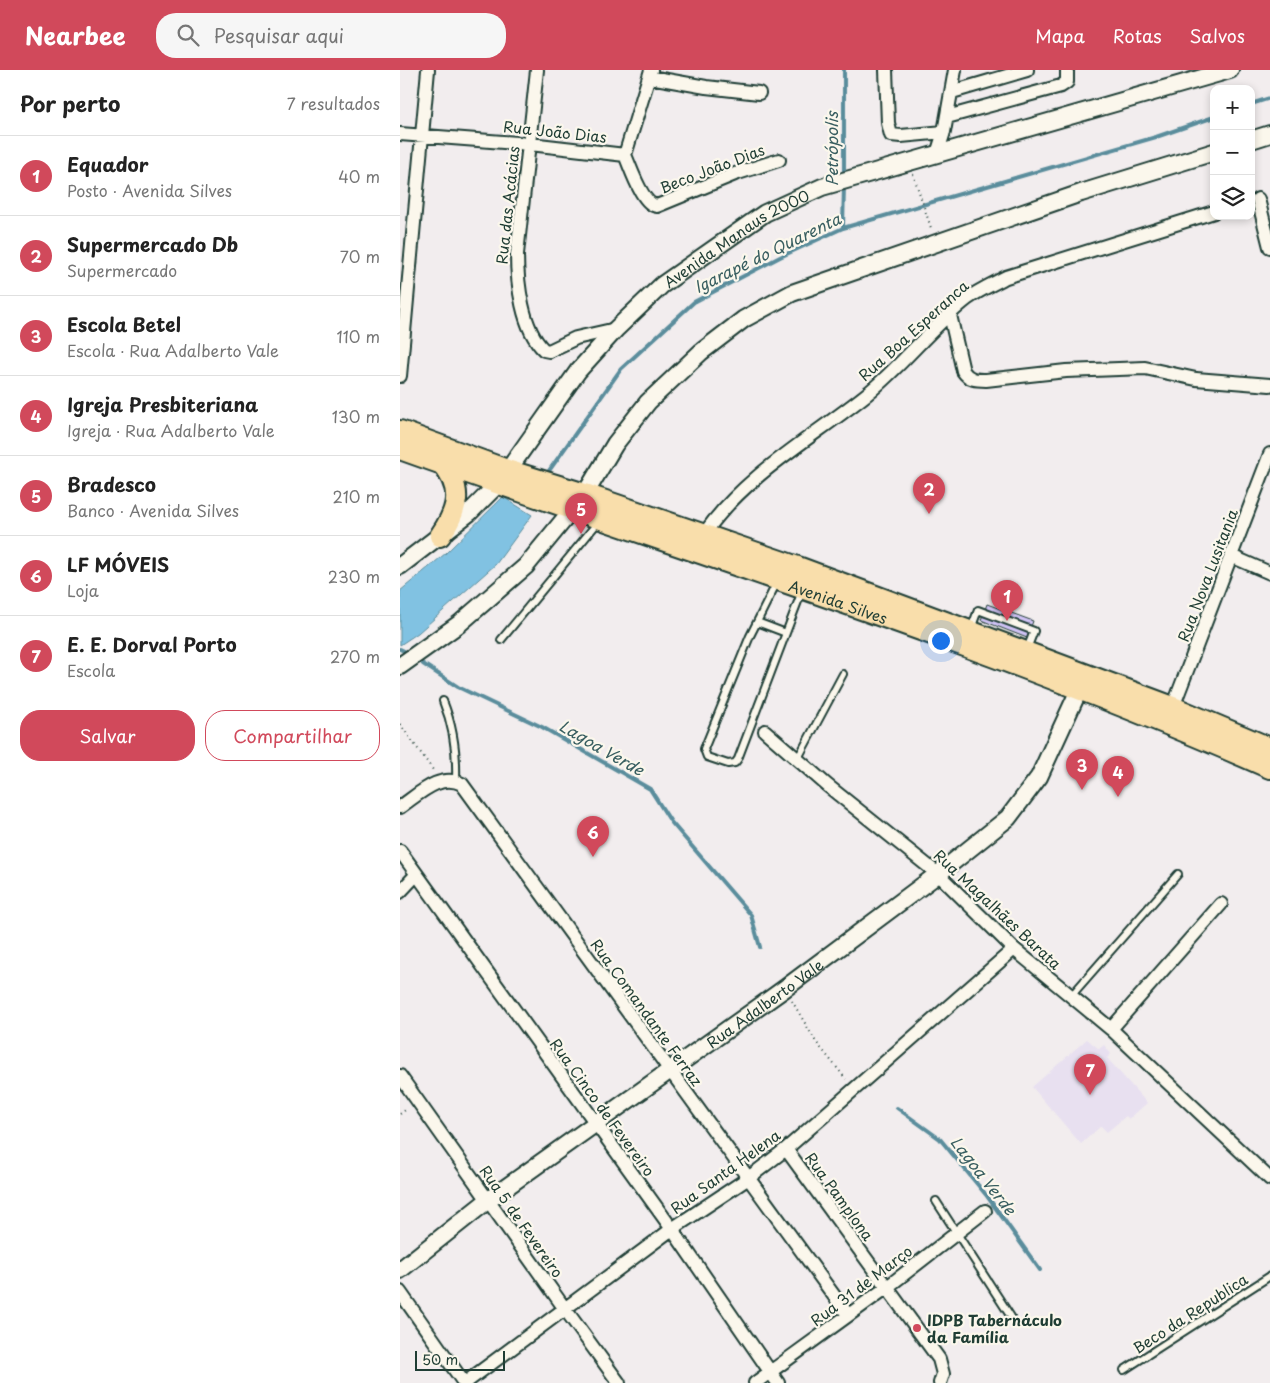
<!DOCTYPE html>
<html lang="pt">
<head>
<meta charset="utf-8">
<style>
  :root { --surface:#fff; --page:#f6f6f6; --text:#222; --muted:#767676; --line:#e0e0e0; --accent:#d1495b }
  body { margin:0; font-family:"Playpen Sans",sans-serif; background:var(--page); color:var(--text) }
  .controls { position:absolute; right:15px; top:15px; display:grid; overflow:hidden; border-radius:10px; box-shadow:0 2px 8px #0003 }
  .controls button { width:45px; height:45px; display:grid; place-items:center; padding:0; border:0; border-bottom:1px solid var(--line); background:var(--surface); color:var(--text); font:25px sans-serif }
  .scale { position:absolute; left:15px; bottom:12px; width:90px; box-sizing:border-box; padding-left:5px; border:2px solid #1f3d34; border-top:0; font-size:14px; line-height:18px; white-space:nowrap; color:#1f3d34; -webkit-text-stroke:4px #fbf7ec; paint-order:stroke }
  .you { position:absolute; left:540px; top:570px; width:18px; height:18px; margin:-12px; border:4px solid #fff; border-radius:50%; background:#1a73e8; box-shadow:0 0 0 8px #1a73e833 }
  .badge { display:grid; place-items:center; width:32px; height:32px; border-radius:50%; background:var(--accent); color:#fff; font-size:16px; font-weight:700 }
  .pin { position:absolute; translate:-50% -41px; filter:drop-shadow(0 1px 2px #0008) }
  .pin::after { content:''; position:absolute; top:26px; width:18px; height:15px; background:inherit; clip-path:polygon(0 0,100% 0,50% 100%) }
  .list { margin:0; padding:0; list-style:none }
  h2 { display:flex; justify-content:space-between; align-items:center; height:65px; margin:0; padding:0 20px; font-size:21px }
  h2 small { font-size:16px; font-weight:400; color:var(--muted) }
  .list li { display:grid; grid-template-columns:32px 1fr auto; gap:15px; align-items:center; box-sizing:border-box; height:80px; padding:0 20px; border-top:1px solid var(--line) }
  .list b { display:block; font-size:19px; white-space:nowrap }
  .list p { margin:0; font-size:16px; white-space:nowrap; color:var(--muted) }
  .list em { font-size:16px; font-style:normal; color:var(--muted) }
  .actions { display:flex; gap:10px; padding:15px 20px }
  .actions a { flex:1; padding:11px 0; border:1px solid var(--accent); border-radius:20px; text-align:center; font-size:18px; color:var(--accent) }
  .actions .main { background:var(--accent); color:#fff }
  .icon { flex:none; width:28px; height:28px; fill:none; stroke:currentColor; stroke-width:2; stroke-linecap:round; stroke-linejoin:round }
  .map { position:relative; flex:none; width:870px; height:1313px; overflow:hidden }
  header { display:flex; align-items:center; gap:30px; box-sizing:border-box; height:70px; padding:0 25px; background:var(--accent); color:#fff }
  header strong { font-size:24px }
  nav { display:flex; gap:28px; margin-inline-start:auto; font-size:18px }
  .search { width:350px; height:45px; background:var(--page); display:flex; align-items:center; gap:12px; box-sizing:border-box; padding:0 18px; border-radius:20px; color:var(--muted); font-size:19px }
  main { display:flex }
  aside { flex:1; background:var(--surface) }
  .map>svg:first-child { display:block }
  .built { fill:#e8e0f0 }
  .water { fill:#81c2e2; stroke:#5a8d9c }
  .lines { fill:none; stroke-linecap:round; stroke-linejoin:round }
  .stream { stroke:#5a8d9c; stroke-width:4 }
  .building { fill:#d0c3f5; stroke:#1f3d34 }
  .service-casing { stroke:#1f3d34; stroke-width:10 }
  .minor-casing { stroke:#1f3d34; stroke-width:16 }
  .tertiary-casing { stroke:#1f3d34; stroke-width:20 }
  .primary-casing { stroke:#1f3d34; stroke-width:24 }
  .path { stroke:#1f3d34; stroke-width:2; stroke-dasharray:1 4; stroke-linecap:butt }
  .service { stroke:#fbf7ec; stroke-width:6 }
  .minor { stroke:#fbf7ec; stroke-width:12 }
  .tertiary { stroke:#fbf7ec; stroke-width:16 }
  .primary { stroke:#f9deab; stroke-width:20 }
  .poi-dot { fill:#d1495b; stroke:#fbf7ec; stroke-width:2 }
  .labels { text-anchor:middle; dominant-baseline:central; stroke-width:4.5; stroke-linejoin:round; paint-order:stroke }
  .street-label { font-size:15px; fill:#1f3d34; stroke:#fbf7ec }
  .poi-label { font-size:15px; font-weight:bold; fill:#1f3d34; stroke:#fbf7ec; text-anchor:start }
  .water-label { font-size:16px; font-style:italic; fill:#385e60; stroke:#fbf7ec }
</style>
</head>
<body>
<header>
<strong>Nearbee</strong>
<div class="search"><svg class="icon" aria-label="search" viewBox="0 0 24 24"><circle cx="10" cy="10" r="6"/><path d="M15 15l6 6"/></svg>Pesquisar aqui</div>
<nav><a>Mapa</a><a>Rotas</a><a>Salvos</a></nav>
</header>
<main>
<aside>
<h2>Por perto<small>7 resultados</small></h2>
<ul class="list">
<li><span class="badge">1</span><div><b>Equador</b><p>Posto · Avenida Silves</p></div><em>40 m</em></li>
<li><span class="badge">2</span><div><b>Supermercado Db</b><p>Supermercado</p></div><em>70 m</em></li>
<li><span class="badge">3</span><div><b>Escola Betel</b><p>Escola · Rua Adalberto Vale</p></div><em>110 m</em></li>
<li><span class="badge">4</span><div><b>Igreja Presbiteriana</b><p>Igreja · Rua Adalberto Vale</p></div><em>130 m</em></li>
<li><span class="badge">5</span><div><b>Bradesco</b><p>Banco · Avenida Silves</p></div><em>210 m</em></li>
<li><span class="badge">6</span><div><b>LF MÓVEIS</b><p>Loja</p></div><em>230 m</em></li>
<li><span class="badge">7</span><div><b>E. E. Dorval Porto</b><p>Escola</p></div><em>270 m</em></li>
</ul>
<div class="actions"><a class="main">Salvar</a><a>Compartilhar</a></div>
</aside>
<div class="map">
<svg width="870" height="1313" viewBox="0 0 870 1313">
  <rect width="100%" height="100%" fill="#f2edee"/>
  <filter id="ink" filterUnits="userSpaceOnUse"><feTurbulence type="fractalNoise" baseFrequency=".02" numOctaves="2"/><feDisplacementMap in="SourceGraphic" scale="10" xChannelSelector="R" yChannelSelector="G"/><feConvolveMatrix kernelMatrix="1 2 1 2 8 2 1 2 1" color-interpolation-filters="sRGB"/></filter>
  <g filter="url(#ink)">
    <path class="built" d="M687,969l12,10 5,-4 7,9 -4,4 40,45 -18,16 -3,-3 -19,16 -6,-6 -20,18 -49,-57z"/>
    <path class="water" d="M103,427l29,18 -36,49 -78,69 -18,12v-54l46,-38z"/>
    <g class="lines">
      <path class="stream" d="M851,34l19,-6
        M444,105v-105
        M443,158l1,-43
        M146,405l75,-106 73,-67 86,-45 63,-29 313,-91 58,-20
        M0,579l4,2
        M23,594l35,23 84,40 108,62 21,33 80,93 9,32
        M497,1038l43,31 47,57 53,74"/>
    </g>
    <path class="building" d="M587,534l46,17 -6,17 -46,-18z"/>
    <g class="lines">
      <defs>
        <path id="service" d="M377,512l-27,54 -46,113 3,8 21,7 7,-1 3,-4 64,-168
          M357,552l29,11
          M571,559l7,-19 56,21 -7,18
          M101,570l98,-119
          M43,631c11,27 14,51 13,79
          M397,690l46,-86
          M671,926l107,-122
          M536,1131l75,116
          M724,1300l146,-94"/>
        <path id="minor" d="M137,0l-20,184c0,29 5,75 27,96l5,1 27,-13 40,-9
          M486,0l2,53 3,12 10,1 43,-4
          M250,7l56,10 53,6
          M552,22l75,-22
          M547,47l114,-31 6,-4v-12
          M0,64l130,10 95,11
          M537,84l7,-22 11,-62
          M225,85c6,13 17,50 32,51l78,-32 44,-14
          M225,85l26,-85
          M858,129l12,48
          M550,245l13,56c6,9 13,9 23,9l80,-9 79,-3 51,11 74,6
          M0,306l28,-306
          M304,464c42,-60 107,-95 163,-140 36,-29 64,-67 100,-95 12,-9 26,-15 39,-22l208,-65
          M831,486l39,17
          M773,637l97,-253
          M365,661l63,55 110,88 76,75 97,80 159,150
          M0,737c18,-12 40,-35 62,-23l386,531
          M0,781l272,378 106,154
          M0,822l16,-17
          M711,959l110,-125
          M0,1006l165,233 54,74
          M386,1079l153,210 4,15 -3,9
          M0,1222l64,91
          M65,1313l207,-154 75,-50 39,-30 228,-200
          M355,1313l131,-95 99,-77"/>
        <g id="tertiary">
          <path d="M851,70l19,-6"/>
          <path id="s1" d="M0,496l69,-53 30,-30 79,-112 38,-42 46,-44 103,-72 57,-26 408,-117"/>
          <path d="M0,596l59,-42 67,-58 59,-72 30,-50 33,-42 53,-50 43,-33 48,-26 289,-100 133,-41"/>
          <path id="s2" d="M0,1200l87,-69 297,-212 154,-115 70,-56 31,-41 40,-87"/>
        </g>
        <g id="primary">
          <path d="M0,361l107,39 78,24 213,73 375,140 97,41"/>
          <path id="s3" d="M0,379c291,104 587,194 870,319"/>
          <path d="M40,466c18,-26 24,-47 2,-72"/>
        </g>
      </defs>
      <use href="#service" class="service-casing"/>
      <use href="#minor" class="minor-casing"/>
      <use href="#tertiary" class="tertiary-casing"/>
      <use href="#primary" class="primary-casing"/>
      <path class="path" d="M513,104l18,54
        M0,654l33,46
        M392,931l24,41 30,37
        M0,1044l8,-6"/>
      <use href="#service" class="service"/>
      <use href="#minor" class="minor"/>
      <use href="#tertiary" class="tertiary"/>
      <use href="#primary" class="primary"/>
    </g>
  </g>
  <circle class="poi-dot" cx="517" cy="1258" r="5"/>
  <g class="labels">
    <g class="street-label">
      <text transform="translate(155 61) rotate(6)">Rua João Dias</text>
      <text transform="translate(312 98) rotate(-21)">Beco João Dias</text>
      <text transform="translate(107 135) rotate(-84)">Rua das Acácias</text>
      <text stroke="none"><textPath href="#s1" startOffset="475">Avenida Manaus 2000</textPath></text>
      <text transform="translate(513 260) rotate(-42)">Rua Boa Esperanca</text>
      <text transform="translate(807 505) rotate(-69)">Rua Nova Lusitania</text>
      <text stroke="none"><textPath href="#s3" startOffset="464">Avenida Silves</textPath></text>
      <text transform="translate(598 839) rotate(43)">Rua Magalhães Barata</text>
      <text stroke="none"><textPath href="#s2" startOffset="452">Rua Adalberto Vale</textPath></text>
      <text transform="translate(247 942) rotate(54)">Rua Comandante Ferraz</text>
      <text transform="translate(203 1037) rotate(54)">Rua Cinco de Fevereiro</text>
      <text transform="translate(325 1101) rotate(-36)">Rua Santa Helena</text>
      <text transform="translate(440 1126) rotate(54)">Rua Pamplona</text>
      <text transform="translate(122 1151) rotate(55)">Rua 5 de Fevereiro</text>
      <text transform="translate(461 1215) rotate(-37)">Rua 31 de Março</text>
      <text transform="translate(790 1243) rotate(-33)">Beco da Republica</text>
    </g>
    <g class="poi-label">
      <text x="527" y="1249">IDPB Tabernáculo<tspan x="527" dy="17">da Família</tspan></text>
    </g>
    <g class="water-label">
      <text transform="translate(431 79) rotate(-90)">Petrópolis</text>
      <text transform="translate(367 182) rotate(-26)">Igarapé do Quarenta</text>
      <text transform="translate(202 677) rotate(30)">Lagoa Verde</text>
      <text transform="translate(584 1105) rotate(52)">Lagoa Verde</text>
    </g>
  </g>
</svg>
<div class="controls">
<button>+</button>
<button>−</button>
<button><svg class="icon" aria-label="layers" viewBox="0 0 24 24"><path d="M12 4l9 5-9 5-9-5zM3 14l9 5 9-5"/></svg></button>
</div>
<div class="scale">50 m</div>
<div class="you"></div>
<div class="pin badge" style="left:607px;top:551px">1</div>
<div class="pin badge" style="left:529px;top:444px">2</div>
<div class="pin badge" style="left:682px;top:720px">3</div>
<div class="pin badge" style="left:718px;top:727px">4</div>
<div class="pin badge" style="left:181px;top:464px">5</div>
<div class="pin badge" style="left:193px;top:787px">6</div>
<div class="pin badge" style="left:690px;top:1025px">7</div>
</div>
</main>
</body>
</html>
